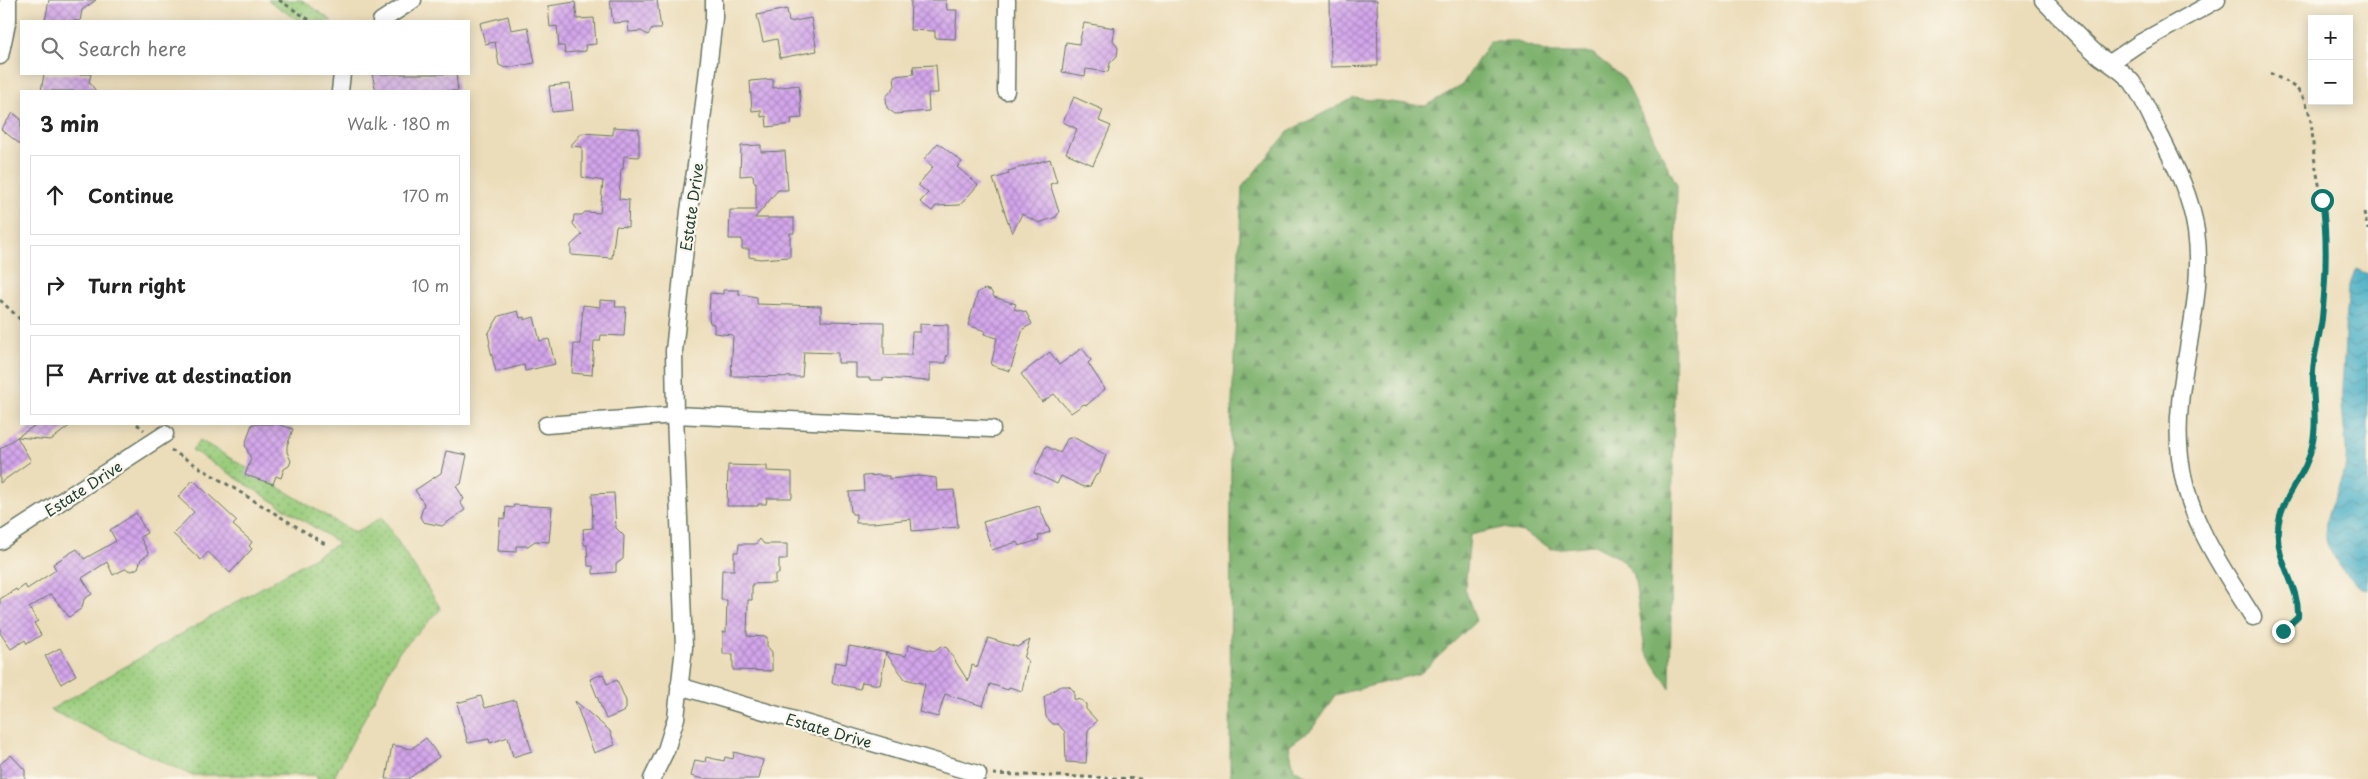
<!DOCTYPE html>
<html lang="en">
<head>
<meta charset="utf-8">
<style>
  :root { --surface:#fff; --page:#f2f2f2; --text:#222; --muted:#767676; --line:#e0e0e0 }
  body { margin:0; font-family:"Playpen Sans",sans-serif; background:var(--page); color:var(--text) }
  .controls { position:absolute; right:15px; top:15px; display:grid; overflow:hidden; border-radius:0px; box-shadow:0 2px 12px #0003 }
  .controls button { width:45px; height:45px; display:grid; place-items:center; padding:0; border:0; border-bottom:1px solid var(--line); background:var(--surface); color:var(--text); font:25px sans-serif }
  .stop { position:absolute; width:15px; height:15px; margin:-11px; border:4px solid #0f766e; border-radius:50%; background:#fff }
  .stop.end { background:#0f766e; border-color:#fff; box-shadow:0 1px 5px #0008 }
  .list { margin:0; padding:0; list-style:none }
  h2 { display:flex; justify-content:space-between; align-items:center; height:65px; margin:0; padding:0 20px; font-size:21px }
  h2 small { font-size:16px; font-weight:400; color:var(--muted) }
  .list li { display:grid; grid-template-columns:32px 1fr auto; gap:15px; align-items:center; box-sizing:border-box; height:80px; margin:0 10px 10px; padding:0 10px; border:1px solid var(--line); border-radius:0px }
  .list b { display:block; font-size:19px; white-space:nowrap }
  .list em { font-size:16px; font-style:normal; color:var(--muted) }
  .icon { flex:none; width:28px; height:28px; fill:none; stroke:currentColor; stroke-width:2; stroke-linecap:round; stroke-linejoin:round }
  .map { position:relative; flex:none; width:2368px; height:779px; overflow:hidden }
  .search { position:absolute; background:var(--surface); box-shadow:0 2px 12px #0003; left:20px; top:20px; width:450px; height:55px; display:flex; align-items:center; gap:12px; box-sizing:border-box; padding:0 18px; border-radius:0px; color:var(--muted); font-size:19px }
  .panel { position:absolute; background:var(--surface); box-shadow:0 2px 12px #0003; left:20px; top:90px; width:450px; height:335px; border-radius:0px }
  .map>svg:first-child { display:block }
  .forest { fill:url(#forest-firs); stroke:#4d7650 }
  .park { fill:url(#park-dots); stroke:#5c8458 }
  .water { fill:url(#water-waves); stroke:#32757c }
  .building { fill:url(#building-cross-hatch) }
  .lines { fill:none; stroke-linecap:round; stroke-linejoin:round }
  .minor-casing { stroke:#677563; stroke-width:19 }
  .path { stroke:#677563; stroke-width:3; stroke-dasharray:4 4; stroke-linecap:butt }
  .minor { stroke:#fff; stroke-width:16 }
  .route { stroke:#0f766e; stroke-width:6 }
  .labels { text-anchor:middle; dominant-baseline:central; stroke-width:4.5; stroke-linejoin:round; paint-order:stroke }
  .street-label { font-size:15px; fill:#1f3d34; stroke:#fbf7ec }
</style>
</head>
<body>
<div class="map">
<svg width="2368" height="779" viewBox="0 0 2368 779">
  <defs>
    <pattern id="forest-firs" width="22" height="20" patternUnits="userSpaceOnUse" patternTransform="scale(1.25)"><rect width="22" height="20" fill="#7bb06c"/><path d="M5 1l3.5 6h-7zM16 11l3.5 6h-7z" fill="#64905a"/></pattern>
    <pattern id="park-dots" width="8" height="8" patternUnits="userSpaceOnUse" patternTransform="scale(1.25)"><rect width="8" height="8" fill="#9acc7c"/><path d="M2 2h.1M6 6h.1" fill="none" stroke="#7da766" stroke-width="1.8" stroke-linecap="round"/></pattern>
    <pattern id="water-waves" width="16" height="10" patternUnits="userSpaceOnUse" patternTransform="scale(1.25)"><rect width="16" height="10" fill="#45adc4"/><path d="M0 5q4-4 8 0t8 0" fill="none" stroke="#398ea0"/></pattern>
    <pattern id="building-cross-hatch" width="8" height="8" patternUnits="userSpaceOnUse" patternTransform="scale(1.25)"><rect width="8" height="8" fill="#d3a5eb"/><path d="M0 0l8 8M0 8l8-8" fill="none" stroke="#ab88bf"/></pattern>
  </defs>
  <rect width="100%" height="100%" fill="#fbf7ec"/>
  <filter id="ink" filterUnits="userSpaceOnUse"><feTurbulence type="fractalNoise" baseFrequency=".02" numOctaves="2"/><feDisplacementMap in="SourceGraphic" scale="10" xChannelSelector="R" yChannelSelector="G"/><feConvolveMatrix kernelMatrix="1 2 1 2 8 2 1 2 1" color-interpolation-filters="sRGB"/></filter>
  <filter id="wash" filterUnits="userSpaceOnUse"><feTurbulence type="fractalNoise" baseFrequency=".0096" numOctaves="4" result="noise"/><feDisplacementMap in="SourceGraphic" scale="20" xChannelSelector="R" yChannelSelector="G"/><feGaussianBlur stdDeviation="1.12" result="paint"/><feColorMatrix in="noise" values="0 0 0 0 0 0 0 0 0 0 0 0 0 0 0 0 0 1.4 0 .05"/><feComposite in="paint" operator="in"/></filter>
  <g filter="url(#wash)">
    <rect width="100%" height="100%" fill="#ecddba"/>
    <path class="forest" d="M1490,41h24l37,12h41l32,26 53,106 -7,504 -25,-39 -11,-75 -12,-16 -28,-14 -42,4 -29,-17 -21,-4 -32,7 -5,54 11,32 -55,52 -86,22 -23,34 -23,17 5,23 18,10h-82l1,-355 11,-237 48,-57 64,-32 71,8 37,-21z"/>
    <path class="park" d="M268,0h34l30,21h-33z
      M200,440l155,93 27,-16 59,92 -43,44 -65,126h-16v-4h-126l-141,-65 289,-167 -147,-93z"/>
    <path class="water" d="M2356,269l12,5v316c-15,-2 -40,-36 -42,-51 -5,-28 18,-51 20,-77 1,-19 -3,-38 -4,-57 -1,-15 1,-31 2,-46 2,-29 -1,-64 12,-90z"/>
    <g id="blocks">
      <path class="building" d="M49,0h47l-14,10 -2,11h-35z
        M610,0h47l4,29h-9l-4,6 -7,-4 -12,1 -1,-10 -15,1z
        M911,0h35l1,10h10l-2,29 -20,-1v-7l-25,-1z
        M1330,0h47l1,66 -47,1z
        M575,2l2,17 17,-1 2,26 -11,1 1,6 -21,2 -1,-7h-5l-2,-20 -7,1 -2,-21z
        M787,9l2,13 22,-4 6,33 -37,7 -3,-19 -14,3 -6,-27z
        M508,16l3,14 17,-3 7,36 -30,5 -6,-3 -4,-23 -10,2 -5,-21z
        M1084,23l31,5 -2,12 5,8 -1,8 -7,7 -2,9 -22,-3 -1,7 -23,-4 4,-30 13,2z
        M936,65l2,28h-10l1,18 -34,3 -8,-6 -1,-11 9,-11 -1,-10 20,-2 -1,-8z
        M44,74h47l-2,8 7,9h-55z
        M372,74h84l2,17h-82z
        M773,79v9l26,-3 3,33 -11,1 1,5 -25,3 -1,-11 -5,1v-7l-9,1 -2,-30z
        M570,84l3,26 -21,2 -3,-26z
        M1074,97l29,13 -4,11 12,5 -18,39 -27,-12 11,-24 -14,-7z
        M13,113l8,6v26l-20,-16z
        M613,127l26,2v28l-15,-1 -1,13h-2l-2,30 10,1 -1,27 -12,-1 -4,32 -41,-3v-10l11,-10 -9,-11 1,-9h8l3,-3 15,1 3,-32 -21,-4v-30l-12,-1 12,-13 31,2z
        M938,143l24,19 -5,5 21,18 -18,20 -24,1 -4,5 -12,-9 8,-9 -10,-8 15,-18 -9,-8z
        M761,145v7l24,-1 3,39h-10l-23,28h39v15h-4v24l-30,2 -11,-2v-8h-7v-10h-13l1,-29h26v-28h-2l-1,-7 -13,1 1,-30z
        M1050,159l7,23 -7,2 9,28 -3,5 -17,6 -17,-9 -10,19 -19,-54 16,-5 -1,-3z
        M985,289l6,2 3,6 22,7 -2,5 12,3 6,12 -9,5 -13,42 -19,-6 6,-27 -13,-4 1,-3 -17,-6 10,-33z
        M723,290h16v4l18,3v7l64,2v15l63,1v33h27l1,-23h8v-8l28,1v31h-2v7h-16v18l-47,-3v2h-13v-2h-14v-15h-18v-10l-34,-1 -2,25 -71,-1 2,-41 -19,-2v-9l-4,-1 -1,-5 1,-25 13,1z
        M600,300l16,1 -1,6h11l-2,29 -23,-1 -1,6h-6l-2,34 -20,-2 2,-29h6l3,-39 17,2z
        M518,311l2,7 4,-1v3l10,-3 6,24 9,-2 6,25 -30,7 -1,-6 -28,7 -7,-28 1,-1 -2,-9 11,-18z
        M1082,348l9,12 -3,3 17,26 -18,16 -3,-1 -13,9 -17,-19 -12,8 -21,-28 29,-22 9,13z
        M37,424h35l-21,16 -34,-3z
        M252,424h25l16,5 -6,17v6l4,9 -2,5 -5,3 -3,9 -5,-2 -3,8 -28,-9 6,-16 -6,-14z
        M17,437l14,24 -31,22v-34z
        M1073,437l33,18 -7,19 -3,1 -6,11 -6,1 -23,-11 -4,8 -23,-11 12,-27 14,7 7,-14z
        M446,451l21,4 -6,29 -5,2 8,13 -4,3 5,8 -23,16 -19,-4 -3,-5 4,-13 -9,-14 26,-17z
        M728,465l39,1v5l25,1v26h-25l-1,6h-8v2h-31z
        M881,475v1h8v3l30,-3 17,2 1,13 17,-1 4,37 -46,4 -1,-12 -38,4h-17v-9h-4l-1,-2 -2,-20 15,-1 -1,-15z
        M193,480l44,41 -4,4 19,17 -3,4 3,3 -22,24 -22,-21 -7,8 -28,-26 21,-22 -16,-15z
        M614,493l2,35 8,8 -1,23 -7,5v8l-23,2v-8h-5l-1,-21h-3l-1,-16 10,-1 -1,-34z
        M514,505l38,2 -3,35 -14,-1 -7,5h-12v6l-18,-1 2,-33 5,1 1,-12 7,1z
        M1039,506l11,26 -12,4 1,4 -20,6 -2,-4 -25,8 -9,-28z
        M136,513l11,20 -7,4 9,17 -8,5 -3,9 -6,3 -7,-2 -12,6 -6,-13 -25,16 10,16 -8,5 -2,9 -13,9 -18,-23 -22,14 9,13 -4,2 7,12 -14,9 -2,-4 -14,9 -11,-16v-34l16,-10 1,2 8,-6 2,4 29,-19 -3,-6 17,-11 7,-4 7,10 32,-18 -6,-11z
        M760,539l4,5h23v15h-8v15h-4v9l-23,1v16h-4l-1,36 20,1v9l5,6v19l-39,-1v-16h-10v-22h3l1,-32h-6l1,-30h12v-18h4l1,-8h17z
        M988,638l29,9 13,-7 -6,18 4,2 -6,31 -13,-4 -1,3 -18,-6 -7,22 -38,-12 -7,23 -19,-5 6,-28 -20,-5 -19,-26 -6,32 -18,-3 -2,7 -28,-6 3,-21 11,2 3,-18 57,10 3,-11 25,6 7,-5 6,2 21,33 4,-16 5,2z
        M60,648l16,27 -15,9 -16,-28z
        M603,674l4,10 10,-4 9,21v8l-3,3 -17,7 -16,-40z
        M1060,686h9l5,5v8l7,1 5,4v5l11,12 -9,9 -2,33 -20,-1 -1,-30 -7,-8h-5l-7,-7 -2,-20z
        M481,696l4,12 30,-8 17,51 -19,6 -5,-20 -18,6 -1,-4 -21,4 -11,-40z
        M575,701l35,30 5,14 -21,8z
        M426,738l13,19 -31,22h-22l6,-34 19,4z
        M734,752l29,8 -4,19h-55l-13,-3 4,-16 10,2 1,-5 18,4 1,-4 8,2z
        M11,755l14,15v9h-25v-15z"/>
    </g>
  </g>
  <g filter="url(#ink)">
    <use href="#blocks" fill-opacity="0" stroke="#677563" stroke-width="1"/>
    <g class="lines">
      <defs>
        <path id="minor" d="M2043,0c18,18 36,39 56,56 11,8 24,15 33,26 11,15 21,40 30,57 15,30 29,58 34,92 11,75 -25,151 -16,226 6,60 42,111 73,160
          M381,21l32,-21
          M0,56l8,-37v-19
          M2110,63l28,-19 79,-44
          M340,91l2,-17
          M1006,91l1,-91
          M546,425l129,-10 317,14
          M0,541l165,-107
          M679,686l299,88
          M652,779l14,-29 10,-32 8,-71 -9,-232 -1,-64 15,-140 10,-65 15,-128v-18"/>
      </defs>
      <use href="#minor" class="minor-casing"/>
      <path class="path" d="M279,0l32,21
        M2270,73c10,6 24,11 31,21 12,17 11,42 13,62 3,23 10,45 11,68 1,31 0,64 -3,95 -2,17 -8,34 -9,52 -1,25 5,51 -1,76 -7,30 -32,50 -34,83 -3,31 22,56 20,87l-15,14
        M2364,212l4,18
        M0,300l21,20
        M137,424l7,6
        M171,450l154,94
        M993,774l148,5"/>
      <use href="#minor" class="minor"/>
    </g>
  </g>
  <g class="lines" filter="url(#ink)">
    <path class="route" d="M2283,631l15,-14c2,-31 -23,-56 -20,-88 2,-32 28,-52 34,-83 6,-25 0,-50 1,-75 1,-18 7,-35 9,-53 4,-38 6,-80 0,-118"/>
  </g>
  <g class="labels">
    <g class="street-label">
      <text transform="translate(691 207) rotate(-82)">Estate Drive</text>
      <text transform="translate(83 488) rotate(-33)">Estate Drive</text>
      <text transform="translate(829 730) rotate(16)">Estate Drive</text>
    </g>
  </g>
</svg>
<div class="controls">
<button>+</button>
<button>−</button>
</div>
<div class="stop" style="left:2322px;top:200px"></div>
<div class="stop end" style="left:2283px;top:631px"></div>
<div class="search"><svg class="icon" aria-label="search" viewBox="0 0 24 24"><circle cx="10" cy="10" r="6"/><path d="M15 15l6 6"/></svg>Search here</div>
<section class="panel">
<h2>3 min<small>Walk · 180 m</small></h2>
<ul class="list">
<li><svg class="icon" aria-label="ahead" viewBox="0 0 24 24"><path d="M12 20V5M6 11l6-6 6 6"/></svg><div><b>Continue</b></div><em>170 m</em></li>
<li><svg class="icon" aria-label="right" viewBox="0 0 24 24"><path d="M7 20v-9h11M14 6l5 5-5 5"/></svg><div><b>Turn right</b></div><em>10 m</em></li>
<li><svg class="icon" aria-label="arrive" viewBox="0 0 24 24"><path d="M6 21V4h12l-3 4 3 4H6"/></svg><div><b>Arrive at destination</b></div></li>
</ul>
</section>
</div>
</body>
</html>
